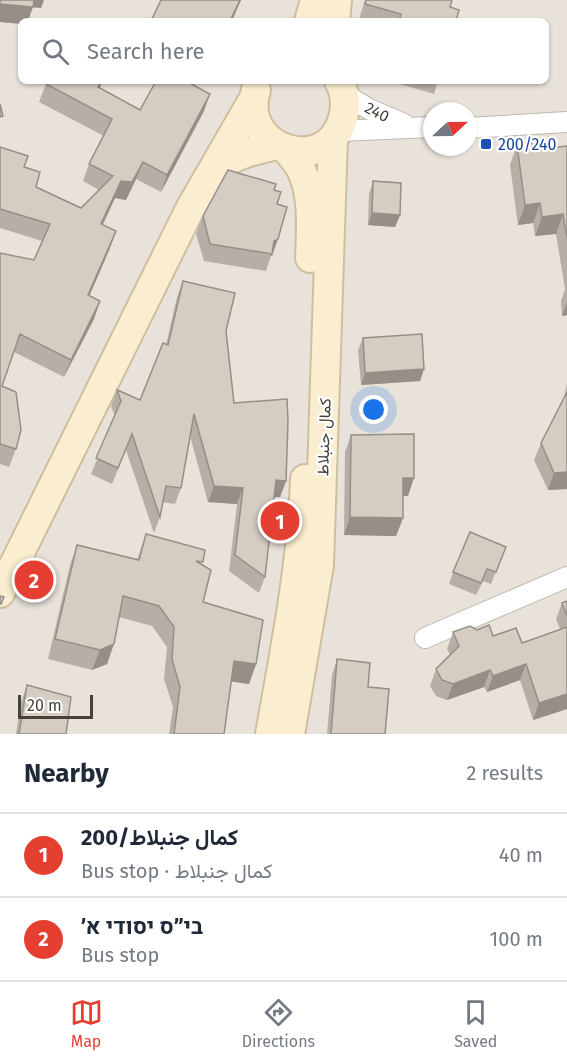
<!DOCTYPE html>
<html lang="en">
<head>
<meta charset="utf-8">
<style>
  :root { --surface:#fff; --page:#f2f2f3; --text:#1f2937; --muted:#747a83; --line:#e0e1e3; --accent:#e53f31 }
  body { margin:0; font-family:"Fira Sans",Vazirmatn,Heebo,sans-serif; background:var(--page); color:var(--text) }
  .compass { position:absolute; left:423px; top:102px; width:54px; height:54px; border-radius:50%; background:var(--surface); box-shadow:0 2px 4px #0004; rotate:68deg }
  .scale { position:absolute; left:18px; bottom:15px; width:75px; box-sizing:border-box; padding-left:6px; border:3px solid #48413a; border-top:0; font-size:16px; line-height:21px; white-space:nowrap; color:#48413a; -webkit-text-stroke:4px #fff; paint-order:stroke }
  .you { position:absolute; left:374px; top:410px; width:21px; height:21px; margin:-15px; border:4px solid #fff; border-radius:50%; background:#1a73e8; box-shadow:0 0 0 9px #1a73e833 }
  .badge { display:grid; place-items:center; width:39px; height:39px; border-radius:50%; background:var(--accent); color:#fff; font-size:20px; font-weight:700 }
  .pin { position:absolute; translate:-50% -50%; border:3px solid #fff; box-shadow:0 2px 6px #0006 }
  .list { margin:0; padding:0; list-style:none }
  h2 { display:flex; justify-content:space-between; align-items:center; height:78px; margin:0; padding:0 24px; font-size:26px }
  h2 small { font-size:20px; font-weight:400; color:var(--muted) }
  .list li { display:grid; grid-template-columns:39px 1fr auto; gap:18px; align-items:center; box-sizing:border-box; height:84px; padding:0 24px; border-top:2px solid var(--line) }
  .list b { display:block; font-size:22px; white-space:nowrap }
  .list p { margin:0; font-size:20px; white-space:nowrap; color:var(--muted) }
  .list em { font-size:20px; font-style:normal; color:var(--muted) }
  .icon { flex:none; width:33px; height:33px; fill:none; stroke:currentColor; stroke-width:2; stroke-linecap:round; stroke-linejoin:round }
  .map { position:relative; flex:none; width:567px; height:734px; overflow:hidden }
  .search { position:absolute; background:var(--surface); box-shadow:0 2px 4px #0004; left:18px; right:18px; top:18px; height:66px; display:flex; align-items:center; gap:15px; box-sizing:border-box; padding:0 21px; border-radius:9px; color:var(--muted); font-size:22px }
  .sheet { height:246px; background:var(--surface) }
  nav { display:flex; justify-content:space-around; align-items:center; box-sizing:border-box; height:84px; border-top:2px solid var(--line); background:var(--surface); font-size:16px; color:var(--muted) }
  nav a { display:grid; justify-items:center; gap:3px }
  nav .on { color:var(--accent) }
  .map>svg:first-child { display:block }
  .residential { fill:#e8e2da; fill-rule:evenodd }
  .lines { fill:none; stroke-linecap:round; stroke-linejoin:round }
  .street-casing { stroke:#bfb8af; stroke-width:22 }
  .secondary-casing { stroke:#cfbf9f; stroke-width:32 }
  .street { stroke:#fff; stroke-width:20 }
  .secondary { stroke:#faedd0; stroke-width:28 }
  .wall { fill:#b7afa7 }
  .shaded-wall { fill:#958f88 }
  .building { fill:#d5ccc2; stroke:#958f88; stroke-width:1.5 }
  .transit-dot { fill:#1a4fb4; stroke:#fff; stroke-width:2 }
  .labels { text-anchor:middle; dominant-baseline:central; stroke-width:4.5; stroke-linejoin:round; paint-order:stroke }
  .street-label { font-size:16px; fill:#48413a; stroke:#fff }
  .transit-label { font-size:16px; fill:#164399; stroke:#fff; text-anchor:start }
</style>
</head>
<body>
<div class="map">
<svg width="567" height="734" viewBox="0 0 567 734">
  <rect width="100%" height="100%" fill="#f4f1eb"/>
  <path class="residential" d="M0,0h567v734h-567zM21,21h525v60h-525zM432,111h36v36h-36z"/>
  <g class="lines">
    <defs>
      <path id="street" d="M344,94l25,15 35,15
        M468,128l99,-6
        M338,131l94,-4
        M425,638l142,-61"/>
      <path id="secondary" d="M309,21l6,-21
        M335,21l2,-21
        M256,90c-18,59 69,87 86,31 5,-14 4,-27 -3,-40
        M287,150c5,6 10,12 14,19 13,27 10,60 9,89
        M211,173c17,-17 43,-23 66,-28
        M0,593l190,-384 64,-111
        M270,734c15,-84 32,-170 35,-255
        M290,734l29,-169 14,-427"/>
    </defs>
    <use href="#street" class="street-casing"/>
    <use href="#secondary" class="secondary-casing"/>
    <use href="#street" class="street"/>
    <use href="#secondary" class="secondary"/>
  </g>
  <path class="wall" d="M365,0h87l-2,7 6,14h-91l-6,-2z
    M389,81h49l-4,13z
    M46,84l54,4 40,22 64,1 -43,81 -25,-13 -10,21 -11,-2 -12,26 7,24 -21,48 11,5 -6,18 -30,58 -50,-25 -12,34 14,63 -7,18 -9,-3v-211l34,7 8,-19 -42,-13v-81l24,20 12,20 45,21 18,-18 -16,-9 6,-17 15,-28 -65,-34z
    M517,145l23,4 27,-3v169l-5,1 -1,-15 4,-12 -9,-55 -21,2 -2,-13 -15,2 -8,-60z
    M373,181l27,34 -5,12 -27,-2 1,-31z
    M274,190l3,14 -5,52h-1l-5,15 -62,-10 -8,-27 7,-18z
    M183,281l43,50 8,72 52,78 -6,16h-6l-9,80 -6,16 -30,-22 8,-67 -29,-2 -18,-66 -9,52 -6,16 -13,-2 -2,15 -6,16 -28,-83 -14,34 -21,-10 24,-58 -4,-10 6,-16 23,10 26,-55 11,-48z
    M363,338l61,31 -4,12 -59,4 -3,-35z
    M567,383v106l-19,1 -14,-30 7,-17 23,-45z
    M351,435l57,61h-5v22l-7,18 -52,-1 1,-83z
    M146,534l56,31 1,37 53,62 -7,20 -17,-3 -8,53h-55l4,-27 -9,-28 3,-32 -15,-21 -33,-9 -12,47 -15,6 -44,-11 22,-94 7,-20 60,15z
    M506,547l-15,37 -8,-3 -7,14 -27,-11 4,-12z
    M567,601v108l-34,11 -13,-40 -33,12 -3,-5 -37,13 -11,-4 -6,-10 6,-17 14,-14 -3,-6 6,-17 24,-2 16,6 29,7 38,-14 -4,-10 6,-16z
    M337,659l31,28 17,47h-58l5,-59z
    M27,685l39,49h-50l5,-32z"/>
  <path class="shaded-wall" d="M31,0h13l-3,8 -13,-1z
    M240,0h1l-9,21h-2z
    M0,4l33,3 -5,14h-7v3l-21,-2z
    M101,81h2l-12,24z
    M210,94l-6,17 -43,81 6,-17z
    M143,162l-7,17 -10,21 -11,-2 -20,43 6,-17 20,-43z
    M540,203l-7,20 -15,2 7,-20z
    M372,213l28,2 -5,12 -27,-2z
    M563,214l-7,20 -21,2 7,-19z
    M116,231l-6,17 -28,65 6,-18z
    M278,239l-6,17h-1l3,-15z
    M100,301l-6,18 -30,58 7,-17z
    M567,303v12l-5,1z
    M424,369l-4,12 -59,4 4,-12z
    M567,472v17l-19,1 6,-17z
    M403,478h11l-6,18h-11z
    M276,480l10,1 -6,16h-10z
    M214,486l29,2 -6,16 -29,-2z
    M350,517l53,1 -7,18 -52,-1z
    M114,644l-7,20 -15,6 8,-20z
    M234,661l22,3 -7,20 -22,-3z
    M526,664l-6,16 -33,12 6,-16z
    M490,670l-6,17 -37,13 6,-16z
    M567,694v15l-34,11 6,-17z"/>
  <path class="building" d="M0,0h34l-1,7 -33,-3z
    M161,0h79l-10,21h-79z
    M366,0h86l-2,7 9,3 -3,11h-57l2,-7 -36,-10z
    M47,81h54l-3,6 42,23 16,-29h30l24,13 -43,81 -24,-13 -11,20 -11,-1 -20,43 15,7 -28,64 12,6 -29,59 -51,-26 -18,52 14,6 5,38 -5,19 -16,-5v-191l34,7 16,-36 -50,-15v-62l28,9 -4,11 16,5 -4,15 45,21 32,-32 -24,-12 23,-45 -66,-35z
    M0,104l3,12 -3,1z
    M537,142l3,7 27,-3v93l-4,-25 -21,3 -2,-14 -15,2 -8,-60z
    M228,170l48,14 -2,6 7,2 -4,12 10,3 -9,32 -4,2 -2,13 -62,-10 -7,-28z
    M373,181l28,2 -1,32 -28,-2z
    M183,281l52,12 -9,38 8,72 53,-4 1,22 -2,60 -10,-1 -11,97 -30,-22 8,-67 -29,-2 -20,-72 -13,74 -15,-2 -6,31 -28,-83 -14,34 -22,-10 25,-57 -4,-11 23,10 23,-57 5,2z
    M422,334l2,35 -59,4 -2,-35z
    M567,392v80l-13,1 -13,-30z
    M414,434v44h-11v40l-53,-1 1,-82z
    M470,532l36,15 -10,25 -9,-3 -6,14 -28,-11z
    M146,534l59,16 -2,12 -7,-1 15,9 -8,32 60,18 -7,44 -22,-3 -10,73h-50l6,-47 -8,-28 2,-32 -15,-21 -36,-10 -9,48 -14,6 -45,-11 22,-94 62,15z
    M0,596l4,1 -3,7h-1z
    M567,601v15l-5,-13z
    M489,625l4,11 23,-8 6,15 45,-16v67l-28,9 -13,-39 -33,12 -3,-6 -37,14 -11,-4 -6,-11 23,-23 -6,-14 17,-6 7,4z
    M337,659l33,4 -2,24 21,2 -4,45h-54z
    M27,685l44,12 -5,37h-47z"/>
  <rect class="transit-dot" x="480" y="138" width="12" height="12" rx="3"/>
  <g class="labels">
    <g class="street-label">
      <text transform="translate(377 112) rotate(27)">240</text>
      <text transform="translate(324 437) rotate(-88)">كمال جنبلاط</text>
    </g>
    <g class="transit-label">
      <text x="498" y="144">200/240</text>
    </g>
  </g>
</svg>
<svg class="compass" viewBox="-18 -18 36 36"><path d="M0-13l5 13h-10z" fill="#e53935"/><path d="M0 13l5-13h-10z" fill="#747a83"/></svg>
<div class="scale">20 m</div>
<div class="you"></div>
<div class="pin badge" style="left:280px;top:521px">1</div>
<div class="pin badge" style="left:34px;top:580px">2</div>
<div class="search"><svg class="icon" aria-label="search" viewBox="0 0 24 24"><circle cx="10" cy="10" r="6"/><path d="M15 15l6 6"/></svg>Search here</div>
</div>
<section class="sheet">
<h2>Nearby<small>2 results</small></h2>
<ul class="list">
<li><span class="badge">1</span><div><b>200/كمال جنبلاط</b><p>Bus stop · كمال جنبلاط</p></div><em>40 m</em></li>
<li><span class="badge">2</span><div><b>בי״ס יסודי א׳</b><p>Bus stop</p></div><em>100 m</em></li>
</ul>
</section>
<nav>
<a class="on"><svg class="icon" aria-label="map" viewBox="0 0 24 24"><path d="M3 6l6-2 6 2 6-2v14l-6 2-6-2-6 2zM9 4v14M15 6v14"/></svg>Map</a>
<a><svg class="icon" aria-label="directions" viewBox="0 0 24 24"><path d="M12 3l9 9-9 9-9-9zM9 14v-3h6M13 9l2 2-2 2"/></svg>Directions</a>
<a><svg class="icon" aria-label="saved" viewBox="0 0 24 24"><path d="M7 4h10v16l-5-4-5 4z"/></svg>Saved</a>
</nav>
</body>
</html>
